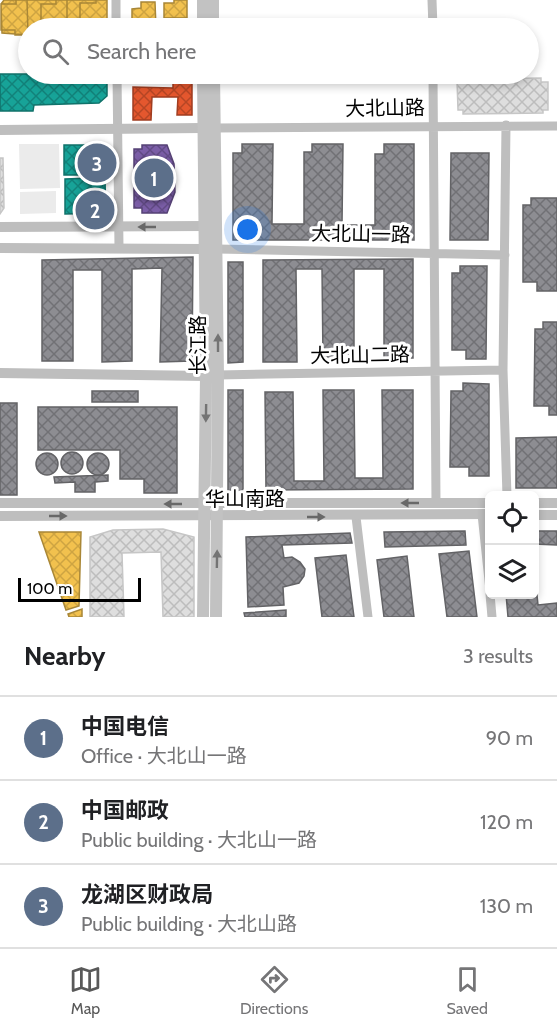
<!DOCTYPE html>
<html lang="en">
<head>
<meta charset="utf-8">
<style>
  :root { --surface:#fff; --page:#f2f2f2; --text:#202124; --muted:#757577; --line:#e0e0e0; --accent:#595959 }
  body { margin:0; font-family:Cabin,"Noto Sans SC",sans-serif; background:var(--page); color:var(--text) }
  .controls { position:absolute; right:18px; bottom:18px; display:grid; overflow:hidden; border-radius:9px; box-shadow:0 3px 9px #0003 }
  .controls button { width:54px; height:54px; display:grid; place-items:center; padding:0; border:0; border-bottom:2px solid var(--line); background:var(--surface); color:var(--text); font:30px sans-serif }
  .scale { position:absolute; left:18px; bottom:15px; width:123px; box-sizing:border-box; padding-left:6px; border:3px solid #000; border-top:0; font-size:16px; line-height:21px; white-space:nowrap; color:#000; -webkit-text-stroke:4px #fff; paint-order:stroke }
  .you { position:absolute; left:248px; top:230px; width:21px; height:21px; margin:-15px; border:4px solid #fff; border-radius:50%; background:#1a73e8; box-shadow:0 0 0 9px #1a73e833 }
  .badge { display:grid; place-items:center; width:39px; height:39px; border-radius:50%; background:var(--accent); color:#fff; font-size:20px; font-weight:700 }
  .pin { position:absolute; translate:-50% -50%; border:3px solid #fff; box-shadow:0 2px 6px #0006 }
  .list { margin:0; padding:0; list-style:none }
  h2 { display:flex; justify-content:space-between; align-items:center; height:78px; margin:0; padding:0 24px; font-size:26px }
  h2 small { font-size:20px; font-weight:400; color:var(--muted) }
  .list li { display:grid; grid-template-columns:39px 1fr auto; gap:18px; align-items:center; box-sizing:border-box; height:84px; padding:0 24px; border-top:2px solid var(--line) }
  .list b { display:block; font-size:22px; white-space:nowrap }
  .list p { margin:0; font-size:20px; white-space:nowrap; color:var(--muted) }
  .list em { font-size:20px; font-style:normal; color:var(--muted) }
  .icon { flex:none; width:33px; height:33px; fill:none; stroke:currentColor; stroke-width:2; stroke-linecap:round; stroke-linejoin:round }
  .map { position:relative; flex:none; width:557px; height:617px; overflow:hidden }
  .search { position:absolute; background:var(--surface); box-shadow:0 3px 9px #0003; left:18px; right:18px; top:18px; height:66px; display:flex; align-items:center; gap:15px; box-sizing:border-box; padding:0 21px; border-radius:33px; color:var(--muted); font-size:22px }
  .sheet { height:330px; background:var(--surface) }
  nav { display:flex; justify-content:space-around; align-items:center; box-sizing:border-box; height:84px; border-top:2px solid var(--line); background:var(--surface); font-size:16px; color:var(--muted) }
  nav a { display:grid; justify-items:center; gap:3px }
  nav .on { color:var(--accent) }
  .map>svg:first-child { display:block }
  .grass { fill:#ebebeb }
  .homes { fill:url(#homes-cross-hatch); stroke:#a98737; stroke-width:1.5 }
  .shops { fill:url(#shops-cross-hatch); stroke:#a03d20; stroke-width:1.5 }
  .offices { fill:url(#offices-cross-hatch); stroke:#564275; stroke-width:1.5 }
  .public { fill:url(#public-cross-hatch); stroke:#10726a; stroke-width:1.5 }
  .industry { fill:url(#industry-cross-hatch); stroke:#636366; stroke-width:1.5 }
  .building { fill:url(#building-cross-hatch); stroke:#c6c6c6; stroke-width:1.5 }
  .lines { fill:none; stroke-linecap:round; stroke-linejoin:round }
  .minor { stroke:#bebebe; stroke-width:9 }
  .tertiary { stroke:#bebebe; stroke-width:10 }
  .secondary { stroke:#c2c2c2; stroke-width:12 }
  .oneway { fill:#686868 }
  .oneway2 { fill:#747474 }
  .labels { text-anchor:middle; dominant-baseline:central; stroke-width:6; stroke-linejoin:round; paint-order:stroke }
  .street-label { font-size:20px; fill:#000; stroke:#fff }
</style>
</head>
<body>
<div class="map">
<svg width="557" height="617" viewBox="0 0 557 617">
  <defs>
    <pattern id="homes-cross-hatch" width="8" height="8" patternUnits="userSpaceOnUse" patternTransform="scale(1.5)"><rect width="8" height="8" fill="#f2c14e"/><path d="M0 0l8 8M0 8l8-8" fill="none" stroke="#cea442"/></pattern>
    <pattern id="shops-cross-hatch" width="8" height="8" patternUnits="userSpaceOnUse" patternTransform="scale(1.5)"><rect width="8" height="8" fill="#e4572e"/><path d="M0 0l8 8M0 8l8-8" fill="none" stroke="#b64625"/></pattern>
    <pattern id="offices-cross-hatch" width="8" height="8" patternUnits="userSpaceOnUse" patternTransform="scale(1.5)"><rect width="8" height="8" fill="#7b5ea7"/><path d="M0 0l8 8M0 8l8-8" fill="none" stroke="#624b86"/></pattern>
    <pattern id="public-cross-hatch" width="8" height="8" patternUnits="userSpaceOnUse" patternTransform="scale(1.5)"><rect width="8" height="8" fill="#17a398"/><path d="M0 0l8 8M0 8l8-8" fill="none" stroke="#12827a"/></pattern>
    <pattern id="industry-cross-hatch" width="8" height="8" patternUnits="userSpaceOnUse" patternTransform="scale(1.5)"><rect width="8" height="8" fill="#8d8d92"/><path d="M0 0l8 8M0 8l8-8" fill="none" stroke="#717175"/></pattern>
    <pattern id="building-cross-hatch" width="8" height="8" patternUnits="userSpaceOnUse" patternTransform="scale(1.5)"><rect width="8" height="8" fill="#dedede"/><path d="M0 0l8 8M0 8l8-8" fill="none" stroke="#bdbdbd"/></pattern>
  </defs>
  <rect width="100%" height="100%" fill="#fff"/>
  <path class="grass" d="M19,144h40l1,44 -40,1z
    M56,191v22l-36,1v-22z"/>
  <path class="homes" d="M4,0h103v28h-79v7l-26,-2 -1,-29z
    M16,0h11l1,35h-13v-5h-14v-26h15z
    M56,0h11v28h-26v-24h15z
    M96,0h11v28h-27v-25h16z
    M174,0h13v18h-23v-15h10z
    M141,2h14l1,26h-12v-4h-12v-15l9,-1z
    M39,532h42l-2,74 -13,4z
    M82,609v8h-13l-1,-3z"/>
  <path class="shops" d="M136,74h26l-11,8 -4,-5 -6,4z
    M173,74h19v41h-15l1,-18h-26l-1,23h-18v-33l40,1z"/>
  <path class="offices" d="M142,145h25l7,19 1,28 -8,21h-25v-5h-8v-59h8z"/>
  <path class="public" d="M0,74h107v22l-8,7 -65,2 -1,6h-33z
    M64,145h42v30h-42z
    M93,178v4h12l1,31 -41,1v-35z"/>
  <path class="industry" d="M242,144h31l-1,80h32v-72h8v-8h31l-1,81h33v-71h9v-10h30v96h-181v-87h9z
    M451,153h38l-1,87h-38z
    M531,198h26v93h-20v-9h-14v-77h8z
    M193,257l-1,104 -32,1 2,-94 -30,1v92l-30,1v-92h-29v91h-31v-101z
    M413,259v99h-29v-89h-30v91h-31l-1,-91h-26l1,93h-34v-102z
    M228,262h15v100l-15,1z
    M460,266h27l-1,93h-20v-9h-14v-77h8z
    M543,322h14v93h-8v-9h-15l1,-77h8z
    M463,383l26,1v92h-20v-9h-19l1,-76h12z
    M228,390h15v101h-15z
    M323,390h31l1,88h28l-1,-88h31v99l-147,1 -1,-98h28l1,89h30z
    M92,391h46v11h-46z
    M0,403h17v92h-17z
    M38,407h139v86h-33v-14h-24v-29h-82z
    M557,437v51h-41v-50z
    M61 463a11 11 0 1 1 22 0a11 11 0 1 1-22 0Z
    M36 464a11 11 0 1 1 22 0a11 11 0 1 1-22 0Z
    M87 464a11 11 0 1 1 22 0a11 11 0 1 1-22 0Z
    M108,475v6l-13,1v10h-20v-10l-20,1 -1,-6z
    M465,531l1,14 -81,2 -1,-15z
    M534,531h23v14l-23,-1z
    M350,533l2,10 -70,2 2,13 8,-1 8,5 5,7 -1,7 -5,7 -16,4 1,18 -36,2 -2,-70z
    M469,551l8,66h-30l-8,-63z
    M346,555l8,62h-32l-7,-59z
    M407,556l7,61h-30l-7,-57z
    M534,566l4,39 19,-2v14h-49l-2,-23h28z
    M286,610v7h-41l-1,-4z"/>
  <path class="building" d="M541,78v4h7v28h-5v3l-80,1v-4h-5l-1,-29h5v-2z
    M0,158h3l1,50 -4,6z
    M163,529l31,8v80h-31l-2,-65 -39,1 2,64h-34v-80l23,-7z"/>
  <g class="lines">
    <path class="minor" d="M116,0v28
      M432,0l1,28
      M117,74l2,174
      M433,74l3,429
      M506,125l-3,245 4,126
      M214,128l343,-2
      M217,249l288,6
      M218,375l285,-5
      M482,514l8,76
      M356,517l12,100
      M490,594l2,23"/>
    <path class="tertiary" d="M0,130l202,-2
      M0,227l205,-1
      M0,248l205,1
      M0,373l206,3
      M0,503h490
      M534,503h23
      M534,515h23
      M0,516l490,-2"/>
    <path class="secondary" d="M203,0v28
      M213,0v28
      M214,74l4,301 -2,242
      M203,617l3,-241 -3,-302"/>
  </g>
  <defs><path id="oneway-solid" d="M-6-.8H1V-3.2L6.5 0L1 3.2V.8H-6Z" transform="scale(1.5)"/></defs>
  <g class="oneway">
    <use href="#oneway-solid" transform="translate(147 227) rotate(180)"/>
    <use href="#oneway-solid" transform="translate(410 503) rotate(180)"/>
    <use href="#oneway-solid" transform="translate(173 504) rotate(-180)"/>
    <use href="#oneway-solid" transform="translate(58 516)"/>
    <use href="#oneway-solid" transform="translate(316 517)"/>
  </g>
  <g class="oneway2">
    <use href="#oneway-solid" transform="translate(218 343) rotate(-90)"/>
    <use href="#oneway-solid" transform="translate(206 413) rotate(91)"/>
    <use href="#oneway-solid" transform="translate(217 559) rotate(-89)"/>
  </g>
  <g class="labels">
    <g class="street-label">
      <text transform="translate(385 108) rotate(-1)">大北山路</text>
      <text transform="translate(361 234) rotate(1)">大北山一路</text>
      <text transform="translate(198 345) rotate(-90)">长江路</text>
      <text transform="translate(360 355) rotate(-1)">大北山二路</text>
      <text x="245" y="499">华山南路</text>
    </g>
  </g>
</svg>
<div class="controls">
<button><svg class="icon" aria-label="locate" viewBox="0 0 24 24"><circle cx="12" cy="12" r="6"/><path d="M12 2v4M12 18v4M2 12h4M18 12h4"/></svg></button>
<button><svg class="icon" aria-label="layers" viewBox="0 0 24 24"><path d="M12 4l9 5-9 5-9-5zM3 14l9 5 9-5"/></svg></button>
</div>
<div class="scale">100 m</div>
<div class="you"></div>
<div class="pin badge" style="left:154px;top:178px;background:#5c6f8a">1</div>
<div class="pin badge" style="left:95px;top:210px;background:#5c6f8a">2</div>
<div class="pin badge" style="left:97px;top:163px;background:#5c6f8a">3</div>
<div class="search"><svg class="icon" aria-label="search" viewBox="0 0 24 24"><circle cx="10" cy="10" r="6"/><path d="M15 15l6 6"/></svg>Search here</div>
</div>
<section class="sheet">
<h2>Nearby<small>3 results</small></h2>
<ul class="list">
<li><span class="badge" style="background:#5c6f8a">1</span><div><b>中国电信</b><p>Office · 大北山一路</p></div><em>90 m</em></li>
<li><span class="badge" style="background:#5c6f8a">2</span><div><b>中国邮政</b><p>Public building · 大北山一路</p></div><em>120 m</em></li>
<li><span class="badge" style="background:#5c6f8a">3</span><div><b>龙湖区财政局</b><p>Public building · 大北山路</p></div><em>130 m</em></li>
</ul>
</section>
<nav>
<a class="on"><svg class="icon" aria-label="map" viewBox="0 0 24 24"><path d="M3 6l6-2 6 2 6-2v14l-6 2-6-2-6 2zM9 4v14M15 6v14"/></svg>Map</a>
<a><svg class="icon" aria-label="directions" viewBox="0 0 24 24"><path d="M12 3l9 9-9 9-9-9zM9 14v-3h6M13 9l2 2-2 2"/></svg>Directions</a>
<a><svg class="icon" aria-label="saved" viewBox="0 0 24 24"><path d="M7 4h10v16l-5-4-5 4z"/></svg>Saved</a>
</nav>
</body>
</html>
